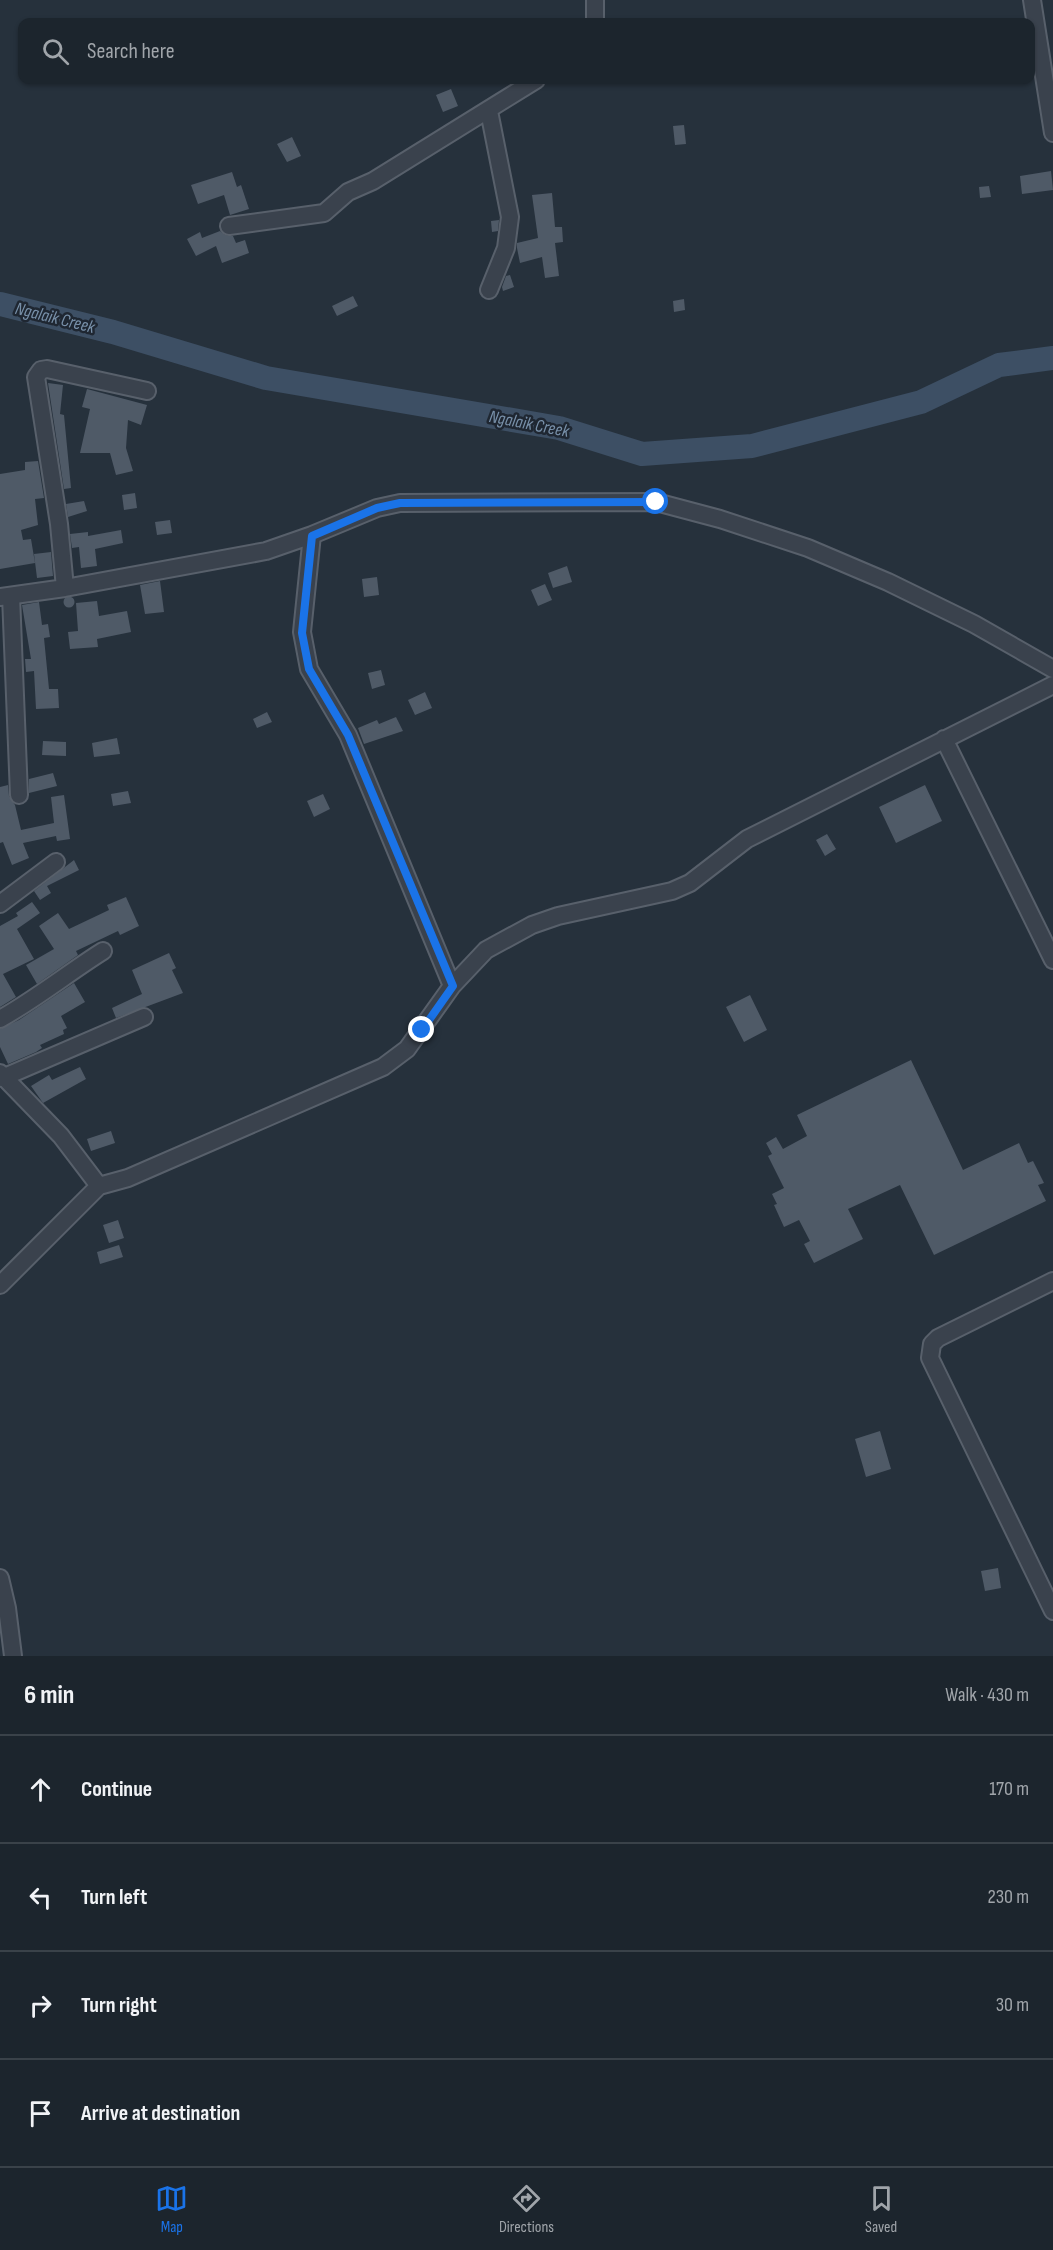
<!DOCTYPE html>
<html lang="en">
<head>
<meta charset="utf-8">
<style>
  :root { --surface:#1c252d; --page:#252d35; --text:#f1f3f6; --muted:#a0a5aa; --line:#3a4249; --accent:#1a73e8 }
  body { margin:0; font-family:"Sofia Sans Condensed",sans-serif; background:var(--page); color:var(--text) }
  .stop { position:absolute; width:18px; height:18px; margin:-14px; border:4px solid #1a73e8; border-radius:50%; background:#fff }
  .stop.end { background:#1a73e8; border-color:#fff; box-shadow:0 2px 6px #0008 }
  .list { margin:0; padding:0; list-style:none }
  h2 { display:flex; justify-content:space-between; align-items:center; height:78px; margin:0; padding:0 24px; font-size:26px }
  h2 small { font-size:20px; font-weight:400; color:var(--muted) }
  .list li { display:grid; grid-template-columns:39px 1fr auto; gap:18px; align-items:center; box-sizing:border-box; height:108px; padding:0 24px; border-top:2px solid var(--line) }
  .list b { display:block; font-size:22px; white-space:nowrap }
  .list em { font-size:20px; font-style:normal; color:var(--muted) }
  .icon { flex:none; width:33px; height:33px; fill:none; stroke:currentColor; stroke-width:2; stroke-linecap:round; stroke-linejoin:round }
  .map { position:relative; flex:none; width:1053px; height:1656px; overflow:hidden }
  .search { position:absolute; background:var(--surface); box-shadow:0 2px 4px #0004; left:18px; right:18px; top:18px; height:66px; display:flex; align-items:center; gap:15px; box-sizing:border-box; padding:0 21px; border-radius:12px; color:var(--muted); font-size:22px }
  .sheet { height:510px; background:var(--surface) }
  nav { display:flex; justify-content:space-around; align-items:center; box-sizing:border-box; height:84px; border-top:2px solid var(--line); background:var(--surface); font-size:16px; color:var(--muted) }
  nav a { display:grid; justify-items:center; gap:3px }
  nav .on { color:var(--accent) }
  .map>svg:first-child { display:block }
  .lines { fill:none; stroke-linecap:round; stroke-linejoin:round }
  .river { stroke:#3d4f64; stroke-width:24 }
  .building { fill:#4f5a67 }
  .street-casing { stroke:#58606b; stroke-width:20 }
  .street { stroke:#3a424d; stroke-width:16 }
  .route { stroke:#1a73e8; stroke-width:8 }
  .labels { text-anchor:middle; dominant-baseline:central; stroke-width:5; stroke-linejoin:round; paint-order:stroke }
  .water-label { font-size:18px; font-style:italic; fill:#7890a9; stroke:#1f2732 }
</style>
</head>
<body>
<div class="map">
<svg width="1053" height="1656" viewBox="0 0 1053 1656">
  <rect width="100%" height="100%" fill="#26313c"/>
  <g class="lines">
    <path class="river" d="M0,304l113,28 153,46 293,50 83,26 110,-8 169,-44 78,-37 54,-7"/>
  </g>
  <path class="building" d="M451,89l7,17 -15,6 -7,-17z
    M684,125l2,19 -11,1 -2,-19z
    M292,137l9,19 -14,6 -10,-18z
    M1051,171l2,19 -31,4 -2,-18z
    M232,172l5,15 4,-2 8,24 -19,6 -6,-20 -26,9 -7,-19z
    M989,186l2,11 -11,1 -1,-11z
    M552,193l3,34h7l1,15 -8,1 4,33 -14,2 -3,-21 -22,6 -3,-15v-5l21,-5 -6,-43z
    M499,220l-1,11 -6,1 -1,-11z
    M220,231l5,4 8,1 3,7 9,-3 4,13 -27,10 -6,-17 -20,10 -9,-17 13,-7 2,6z
    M510,275l4,12 -11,4 -1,-4 4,-11z
    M353,296l5,10 -21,10 -5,-10z
    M684,299l1,11 -11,2 -1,-11z
    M48,383l15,2 -3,29 4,1 7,73 -7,1z
    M87,389l60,16 -6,20 -13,-5 -2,28 7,23 -17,4 -6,-22h-30l10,-44 -8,-2z
    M38,461l6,37 -9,1 3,26 -17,5 2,10 8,-1 4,24 -35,6v-95l25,-4v-8z
    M135,493l2,15 -13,2 -2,-15z
    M84,501l3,10 -19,6 -2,-13z
    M170,520l2,13 -15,2 -2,-13z
    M121,530l2,13 -28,6 2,17 -16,2 -2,-21 -7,1 -2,-14 18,-2v4z
    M51,552l2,24 -16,2 -3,-24z
    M567,566l5,16 -19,6 -5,-15z
    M377,577l2,18 -15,2 -2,-18z
    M160,581l4,31 -19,2 -5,-29z
    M545,584l7,16 -14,6 -7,-16z
    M63.5 602a5.5 5.5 0 1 1 11 0a5.5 5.5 0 1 1-11 0Z
    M97,601l2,15 28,-5 4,21 -34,7 1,8 -28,2 -2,-17 10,-1 -2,-28z
    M39,602l3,23 6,-1 2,13 -6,1 5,51h9l1,19 -23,1 -2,-38 -8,1 -1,-13h6l-9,-54z
    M381,670l4,15 -13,4 -4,-16z
    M425,692l7,16 -17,7 -7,-15z
    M267,712l5,10 -15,6 -4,-9z
    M396,717l7,14 -39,13 -6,-16 19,-8 2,4z
    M117,738l3,16 -26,3 -2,-14z
    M43,741l23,1v14l-24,-1z
    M53,773l4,13 -28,7v-14z
    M8,785l1,11 6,9 6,25 33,-7 -3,-26 13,-2 6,44 -13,2 -1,-5 -33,7 6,15 -17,7 -9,-23 -3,1v-56z
    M925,785l17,36 -46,22 -17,-36z
    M128,791l3,12 -18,3 -2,-12z
    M323,794l7,15 -16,8 -7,-16z
    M827,834l9,15 -11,7 -9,-16z
    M74,860l5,10 -32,16 4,7 -11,7 -6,-9z
    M126,897l13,29 -19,9 -2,-4 -42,20 2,4 -41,29 -11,-19 28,-16 -15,-23 19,-13 11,16 40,-19 -2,-5z
    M32,902l8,11 -23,16 17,30 -31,15 13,23 -16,10v-81l18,-10 -2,-3z
    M169,953l7,15 -4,2 11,23 -67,25 -4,-10 30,-14 -10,-24z
    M74,983l11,19 -24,14 6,12 -4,2 1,4 -24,11 2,3 -6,4 -28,12 -8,-17v-18l19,-9z
    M750,995l17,35 -23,12 -18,-35z
    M911,1060l52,110 56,-27 9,20 5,-2 11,22 -6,2 8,16 -112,54 -34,-70 -52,24 15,30 -49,24 -10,-19 6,-3 -11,-21 -15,7 -10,-22 3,-1 -5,-10 12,-6 -16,-32 4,-2 -6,-11 10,-6 7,12 24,-13 -10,-21z
    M80,1067l6,12 -43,24 -12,-17 18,-11 3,5z
    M111,1131l4,12 -24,8 -4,-12z
    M118,1220l6,18 -15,5 -6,-18z
    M119,1245l4,12 -23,7 -3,-12z
    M880,1431l11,38 -25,8 -11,-38z
    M998,1568l3,20 -16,3 -4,-20z"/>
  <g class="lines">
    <defs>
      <path id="street" d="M595,0v22
        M1032,0l21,133
        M489,111l21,106 -4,31 -17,42
        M229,226l95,-13 24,-21 25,-11 163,-101
        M312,535l-10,97 7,37 39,66 104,251
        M65,588l-6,-64 -23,-147 5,-7 6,-1 100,22
        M11,596l8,199
        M0,597l65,-9 201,-37 46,-16 65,-27 23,-5 256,-1 64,17 88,29 80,34 86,42 79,45
        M944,739l109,221
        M0,904l56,-42
        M0,1019c36,-20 68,-46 103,-68
        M0,1073l61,63 38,50 29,-8 255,-111 24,-18 45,-63 34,-36 46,-25 26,-9 114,-25 18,-8 57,-44 306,-154
        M2,1078l142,-61
        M1053,1281l-115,57 -6,6 -2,14 123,253
        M0,1285l99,-99
        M0,1578l7,30 6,48"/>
    </defs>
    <use href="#street" class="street-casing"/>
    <use href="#street" class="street"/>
  </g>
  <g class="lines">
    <path class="route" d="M422,1030l31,-44 -105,-251 -39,-66 -7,-36 10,-97 65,-28 23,-5 256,-1"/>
  </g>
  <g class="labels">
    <g class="water-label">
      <text transform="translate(55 318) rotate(14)">Ngalaik Creek</text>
      <text transform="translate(529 424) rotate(11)">Ngalaik Creek</text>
    </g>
  </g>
</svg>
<div class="stop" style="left:656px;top:502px"></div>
<div class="stop end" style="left:422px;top:1030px"></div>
<div class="search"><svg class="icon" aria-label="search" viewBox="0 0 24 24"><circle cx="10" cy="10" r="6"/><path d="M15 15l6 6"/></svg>Search here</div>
</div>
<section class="sheet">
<h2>6 min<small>Walk · 430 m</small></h2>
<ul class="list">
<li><svg class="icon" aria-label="ahead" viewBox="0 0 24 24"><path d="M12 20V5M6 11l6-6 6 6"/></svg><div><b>Continue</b></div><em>170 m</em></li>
<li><svg class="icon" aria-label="left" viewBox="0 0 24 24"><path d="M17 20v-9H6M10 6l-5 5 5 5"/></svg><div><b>Turn left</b></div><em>230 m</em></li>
<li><svg class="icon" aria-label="right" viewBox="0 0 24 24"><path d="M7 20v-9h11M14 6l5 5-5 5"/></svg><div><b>Turn right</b></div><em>30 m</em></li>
<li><svg class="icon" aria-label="arrive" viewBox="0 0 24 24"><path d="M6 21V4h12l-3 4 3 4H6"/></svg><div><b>Arrive at destination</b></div></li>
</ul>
</section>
<nav>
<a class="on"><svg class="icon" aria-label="map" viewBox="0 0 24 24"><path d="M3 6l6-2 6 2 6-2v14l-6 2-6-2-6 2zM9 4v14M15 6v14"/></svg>Map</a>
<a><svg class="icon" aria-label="directions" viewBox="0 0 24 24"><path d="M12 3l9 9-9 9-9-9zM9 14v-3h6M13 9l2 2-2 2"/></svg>Directions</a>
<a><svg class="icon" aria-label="saved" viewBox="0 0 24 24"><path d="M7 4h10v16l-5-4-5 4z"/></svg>Saved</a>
</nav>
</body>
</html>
